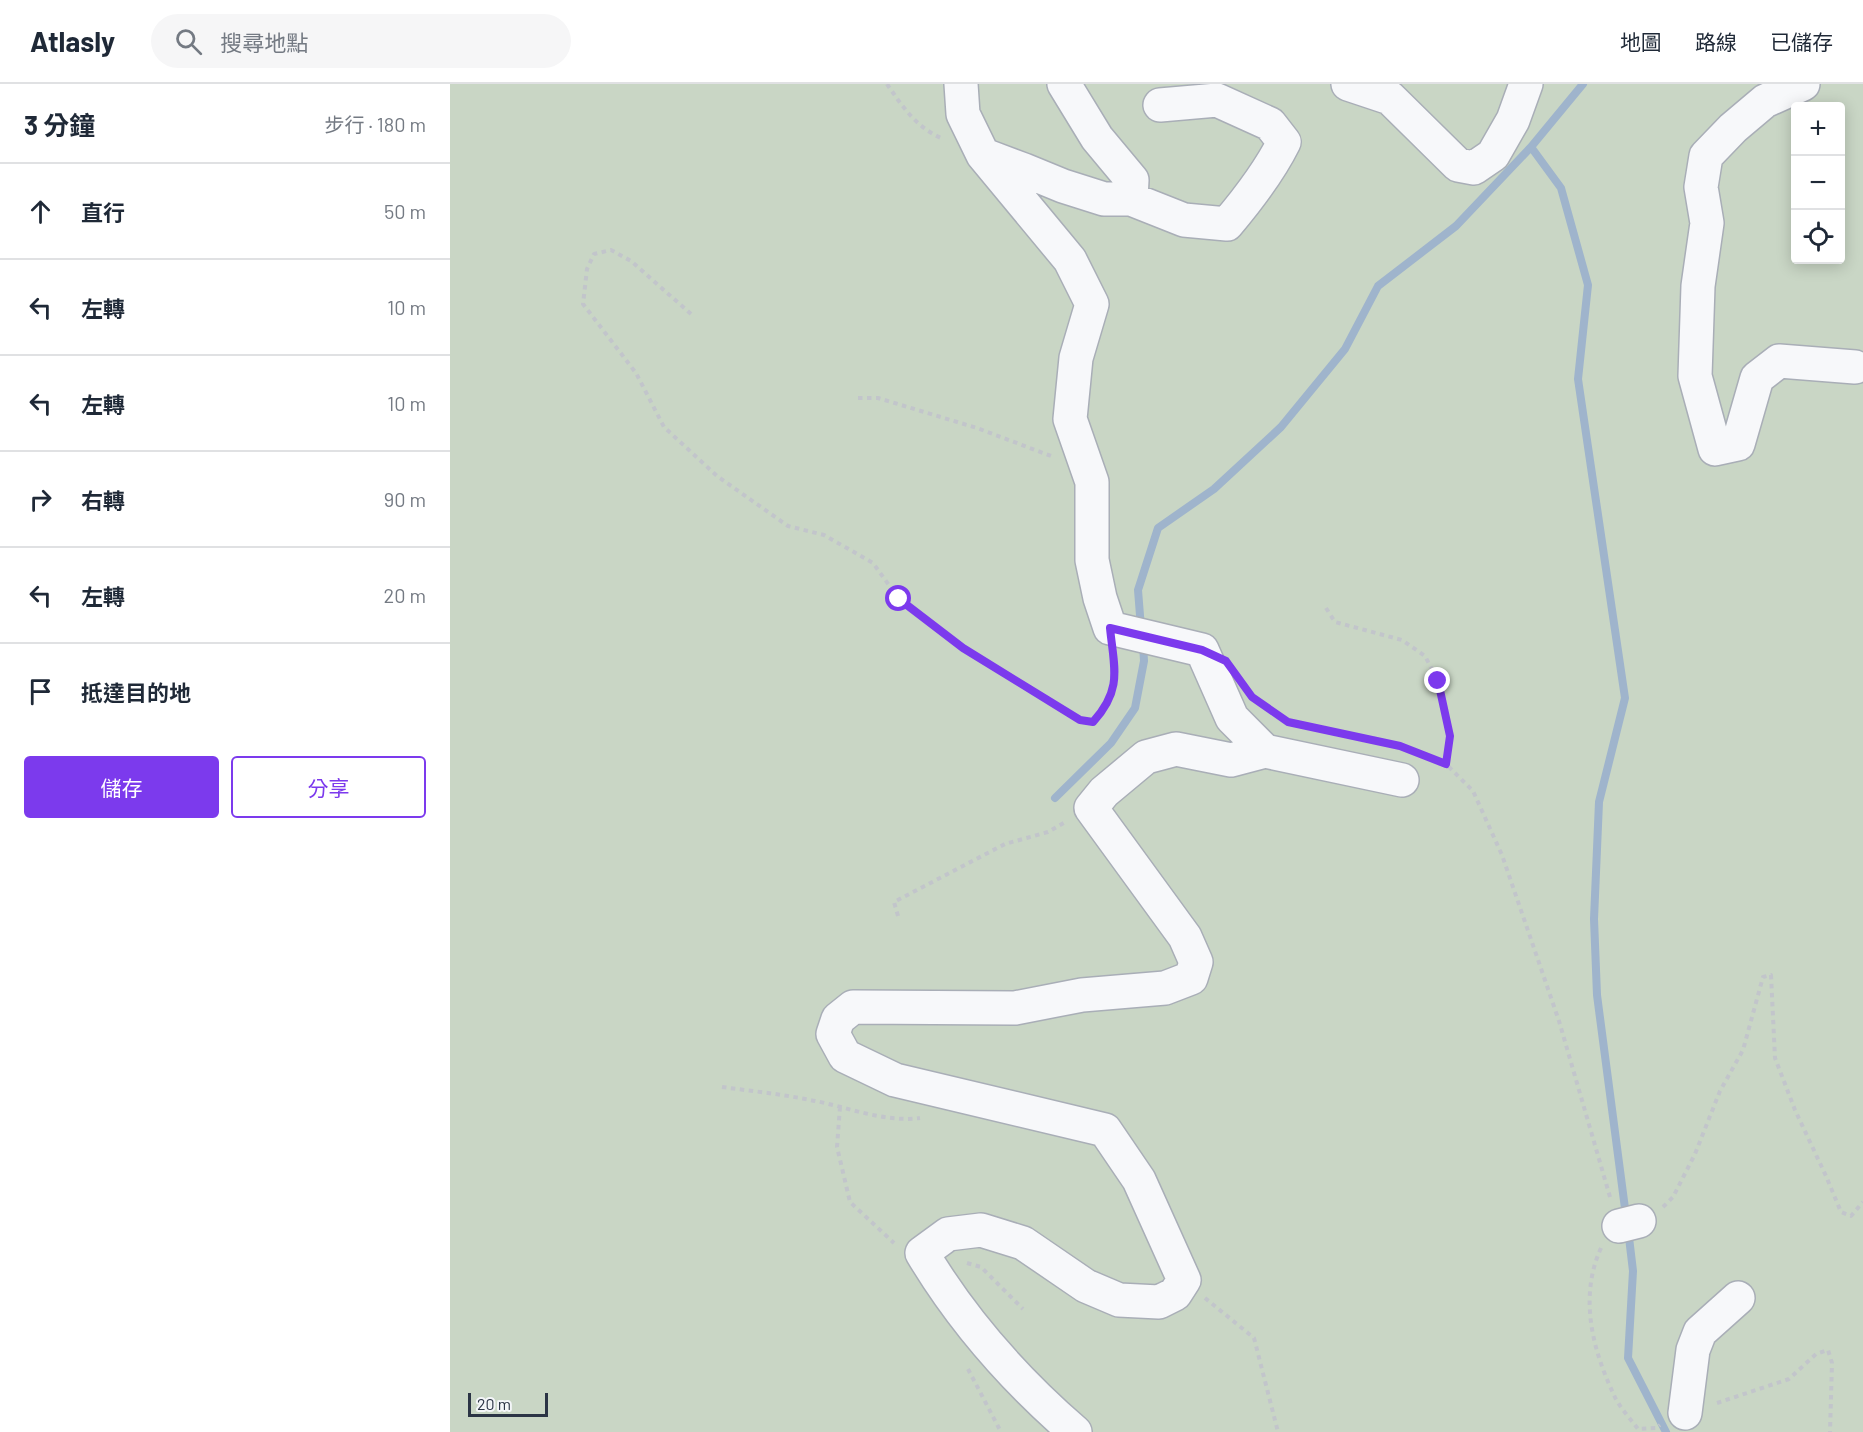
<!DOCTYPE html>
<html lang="zh-TW">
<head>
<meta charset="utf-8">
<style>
  :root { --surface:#fff; --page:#f6f6f7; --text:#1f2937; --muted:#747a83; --line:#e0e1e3; --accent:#7c3aed }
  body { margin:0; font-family:Barlow,"Noto Sans TC",sans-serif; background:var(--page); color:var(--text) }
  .controls { position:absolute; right:18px; top:18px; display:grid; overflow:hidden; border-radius:6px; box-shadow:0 3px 15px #0003 }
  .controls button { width:54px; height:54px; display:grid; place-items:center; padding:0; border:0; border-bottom:2px solid var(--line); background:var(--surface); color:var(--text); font:30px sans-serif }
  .scale { position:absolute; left:18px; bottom:15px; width:80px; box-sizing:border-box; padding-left:6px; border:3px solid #2b3445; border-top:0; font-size:16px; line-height:21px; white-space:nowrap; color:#2b3445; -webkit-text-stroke:4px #f4f6f9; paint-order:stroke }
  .stop { position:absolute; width:18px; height:18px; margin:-14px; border:4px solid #7c3aed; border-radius:50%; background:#fff }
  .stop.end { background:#7c3aed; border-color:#fff; box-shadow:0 2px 6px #0008 }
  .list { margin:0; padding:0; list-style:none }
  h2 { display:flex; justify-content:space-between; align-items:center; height:78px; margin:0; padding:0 24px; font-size:26px }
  h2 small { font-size:20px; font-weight:400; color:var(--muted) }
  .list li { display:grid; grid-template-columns:39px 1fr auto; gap:18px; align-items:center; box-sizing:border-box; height:96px; padding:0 24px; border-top:2px solid var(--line) }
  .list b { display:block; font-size:22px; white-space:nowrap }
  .list em { font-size:20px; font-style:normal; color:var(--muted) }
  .actions { display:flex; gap:12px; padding:18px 24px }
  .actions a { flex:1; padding:14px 0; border:2px solid var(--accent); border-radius:6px; text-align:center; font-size:21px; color:var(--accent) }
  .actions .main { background:var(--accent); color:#fff }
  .icon { flex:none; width:33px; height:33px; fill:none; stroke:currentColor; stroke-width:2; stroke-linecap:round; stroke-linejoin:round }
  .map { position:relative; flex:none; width:1413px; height:1348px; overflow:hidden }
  header { display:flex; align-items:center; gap:36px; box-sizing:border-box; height:84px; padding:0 30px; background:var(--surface); border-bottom:2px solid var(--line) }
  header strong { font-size:28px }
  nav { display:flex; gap:33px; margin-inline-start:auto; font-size:21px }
  .search { width:420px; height:54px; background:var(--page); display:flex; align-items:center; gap:15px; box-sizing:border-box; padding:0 21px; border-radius:33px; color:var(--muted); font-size:22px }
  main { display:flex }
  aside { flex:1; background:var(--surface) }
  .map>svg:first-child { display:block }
  .green { fill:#c9d6c5; fill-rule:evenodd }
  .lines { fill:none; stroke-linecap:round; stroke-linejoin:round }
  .stream { stroke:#9fb4cc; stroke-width:8 }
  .minor-casing { stroke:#a9aeb7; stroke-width:36 }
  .path { stroke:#c2c5cb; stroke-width:4; stroke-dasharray:4.5 4.5; stroke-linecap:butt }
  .minor { stroke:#f7f8fa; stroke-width:33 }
  .route { stroke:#7c3aed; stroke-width:8 }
</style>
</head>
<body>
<header>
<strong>Atlasly</strong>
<div class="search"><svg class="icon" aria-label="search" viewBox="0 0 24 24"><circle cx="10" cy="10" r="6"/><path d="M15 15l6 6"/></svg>搜尋地點</div>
<nav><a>地圖</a><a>路線</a><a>已儲存</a></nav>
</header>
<main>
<aside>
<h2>3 分鐘<small>步行 · 180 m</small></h2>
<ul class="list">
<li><svg class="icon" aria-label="ahead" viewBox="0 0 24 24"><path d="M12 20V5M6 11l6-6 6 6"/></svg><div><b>直行</b></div><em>50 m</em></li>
<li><svg class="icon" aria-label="left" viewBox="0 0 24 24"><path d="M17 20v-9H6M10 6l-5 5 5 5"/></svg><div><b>左轉</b></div><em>10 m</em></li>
<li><svg class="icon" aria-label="left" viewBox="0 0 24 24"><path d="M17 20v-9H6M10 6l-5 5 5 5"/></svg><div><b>左轉</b></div><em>10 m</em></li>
<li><svg class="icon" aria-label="right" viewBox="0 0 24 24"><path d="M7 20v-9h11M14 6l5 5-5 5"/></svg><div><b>右轉</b></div><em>90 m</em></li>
<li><svg class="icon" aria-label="left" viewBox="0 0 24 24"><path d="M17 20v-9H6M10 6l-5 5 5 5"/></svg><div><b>左轉</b></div><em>20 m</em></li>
<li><svg class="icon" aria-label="arrive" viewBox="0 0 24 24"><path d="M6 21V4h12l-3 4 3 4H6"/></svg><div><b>抵達目的地</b></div></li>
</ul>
<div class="actions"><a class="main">儲存</a><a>分享</a></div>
</aside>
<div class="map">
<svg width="1413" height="1348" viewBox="0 0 1413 1348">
  <rect width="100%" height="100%" fill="#e4e7ec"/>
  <path class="green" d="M0,0h1413v1348h-1413zM1346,22h44v154h-44z"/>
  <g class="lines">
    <path class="stream" d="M1133,0l-52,63 30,41 27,97 -10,94 47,319 -26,104 -5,117 3,76 29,221
      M691,544l-3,-38 20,-62 56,-39 67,-62 64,-78 33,-63 78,-60 75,-79
      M605,714l56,-55 24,-35 9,-47 -1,-17
      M1178,1145l5,42 -5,87 38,74"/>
    <defs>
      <path id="minor" d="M511,0l2,30 20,41 87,105 22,44 -16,54 -6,61 22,63v78l8,38 10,30 92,22 30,68 33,33 -34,9 -55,-11 -30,8 -42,35 -13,16 94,129 11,25 -5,16 -26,10 -83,7 -67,13 -162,-1 -15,12 -5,15 12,22 50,24 210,50 34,50 45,100 -9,14 -16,8 -40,-2 -33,-14 -63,-43 -42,-13 -33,4 -26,19c40,67 94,128 153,179
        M898,0l42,14 68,67 16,3 19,-13 20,-35 13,-36
        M1353,0l-38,17 -32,27 -27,28 -5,31 6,36 -9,63 -3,90 20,73 23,-5 19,-66 22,-17 76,6
        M534,71l40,15 39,16 41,13h27l1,-19 -35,-42 -33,-54
        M681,115l53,21 43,4c22,-26 42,-52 57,-82l-14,-18 -53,-24 -57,5
        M815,667l137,29
        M1169,1142l20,-5
        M1235,1329l8,-63 7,-18 38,-34"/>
    </defs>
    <use href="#minor" class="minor-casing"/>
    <path class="path" d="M437,0c15,22 29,43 54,54
      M241,230l-60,-53 -20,-11 -17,4 -7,15 -4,35 53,69 28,54 53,49 71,50 36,9 49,28 26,36 64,49 117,72 13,2 10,-12 12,-28 -2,-24
      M408,314h20l99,30 74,28
      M876,524l9,14 67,18 23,16 13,25 12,55 -4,28
      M813,621l25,16 119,27
      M966,668l30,12 27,27 29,64 57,166 51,176
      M448,832l-4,-14 111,-58 43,-12 19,-11
      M272,1003c29,4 59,7 88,13 35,6 74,23 110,18
      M390,1023l-3,40 13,55 44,41
      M1213,1123l10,-10 22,-43 25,-63 23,-41 20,-73 8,-2 4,83 20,52 31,66 15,36 10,4 12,-14
      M1151,1164c-22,48 -9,101 13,147 5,12 16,23 24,34l18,-1 4,-3
      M517,1179l14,4 42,42
      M755,1214l49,40 24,94
      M518,1285l33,63
      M1267,1319l72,-24 27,-25 12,-4 4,13 -2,69"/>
    <use href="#minor" class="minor"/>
  </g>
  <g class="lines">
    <path class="route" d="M449,515l64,49 117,72 13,2c30,-33 21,-54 17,-94l92,22 24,11 26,36 36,25 112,24 46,18 4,-28 -12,-55"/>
  </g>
</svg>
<div class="controls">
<button>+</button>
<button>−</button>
<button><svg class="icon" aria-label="locate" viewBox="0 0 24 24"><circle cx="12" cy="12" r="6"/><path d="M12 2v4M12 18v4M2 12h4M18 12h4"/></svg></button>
</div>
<div class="scale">20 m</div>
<div class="stop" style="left:449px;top:515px"></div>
<div class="stop end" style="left:988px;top:597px"></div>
</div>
</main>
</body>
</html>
